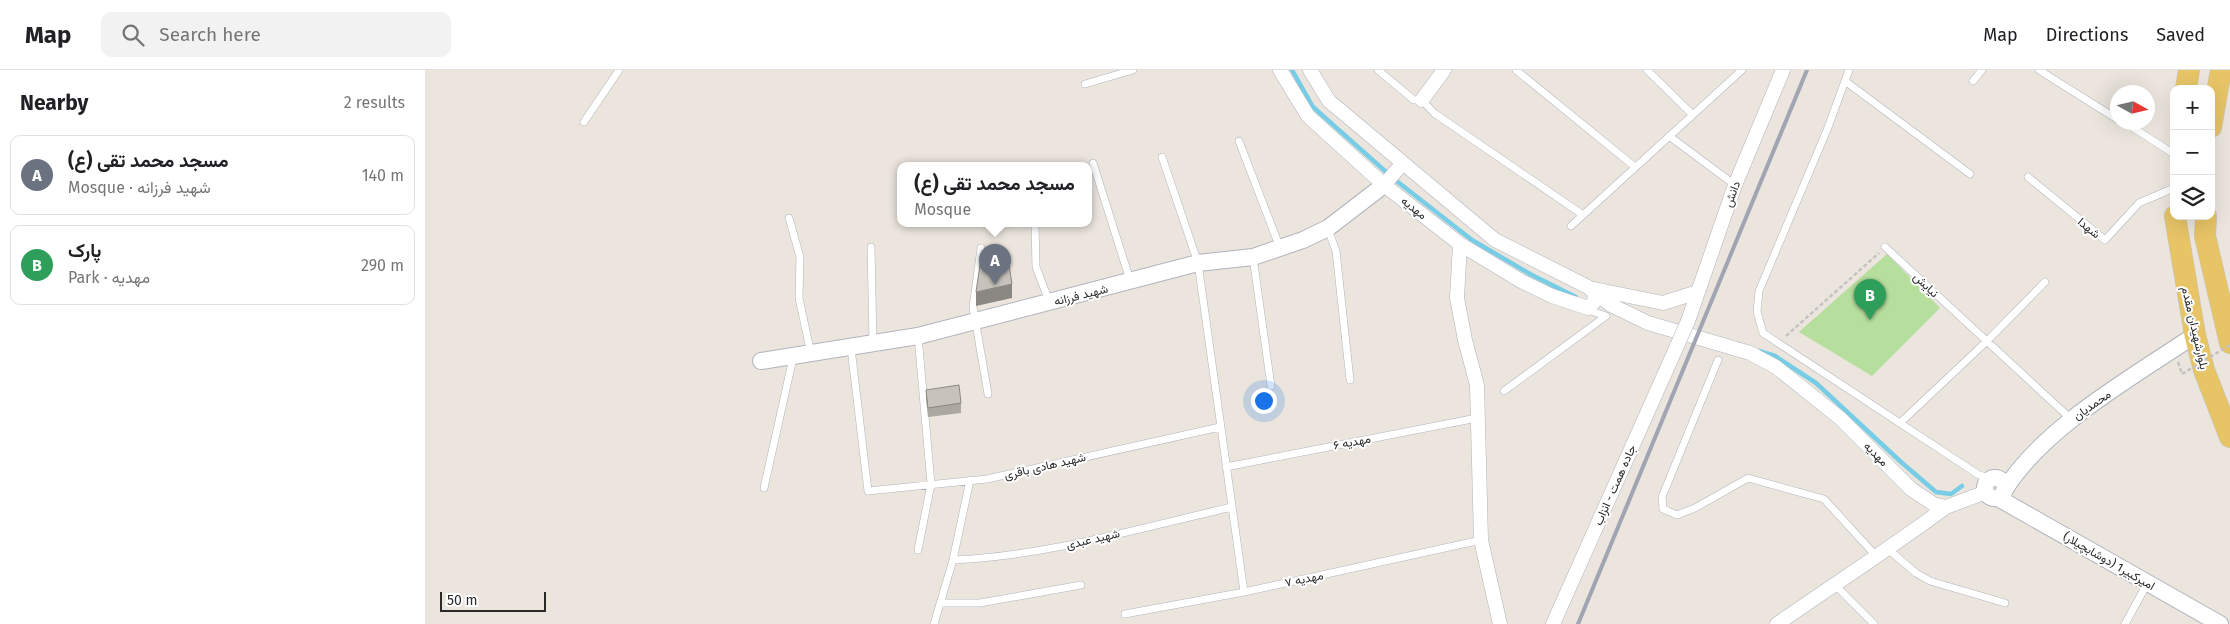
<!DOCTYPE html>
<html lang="en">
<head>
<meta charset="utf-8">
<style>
  :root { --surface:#fff; --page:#f2f2f2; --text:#202124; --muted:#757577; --line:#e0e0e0; --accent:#486dee }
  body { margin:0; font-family:"Fira Sans",Vazirmatn,sans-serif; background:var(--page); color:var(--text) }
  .controls { position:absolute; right:15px; top:15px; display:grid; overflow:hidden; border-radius:10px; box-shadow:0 5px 20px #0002 }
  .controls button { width:45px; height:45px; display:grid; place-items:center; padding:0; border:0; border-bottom:1px solid var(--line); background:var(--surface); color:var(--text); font:25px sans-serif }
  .compass { position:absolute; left:1685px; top:15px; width:45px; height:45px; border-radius:50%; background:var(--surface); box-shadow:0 5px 20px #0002; rotate:98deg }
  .scale { position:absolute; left:15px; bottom:12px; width:106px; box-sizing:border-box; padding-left:5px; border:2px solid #2a2a2a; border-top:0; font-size:14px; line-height:18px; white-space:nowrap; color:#2a2a2a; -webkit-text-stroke:4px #fff; paint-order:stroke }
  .you { position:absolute; left:838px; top:330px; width:18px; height:18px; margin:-12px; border:4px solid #fff; border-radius:50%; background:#1a73e8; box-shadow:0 0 0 8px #1a73e833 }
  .badge { display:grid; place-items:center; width:32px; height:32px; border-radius:50%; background:var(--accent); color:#fff; font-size:16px; font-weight:700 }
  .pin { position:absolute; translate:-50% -41px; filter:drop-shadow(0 1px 2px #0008) }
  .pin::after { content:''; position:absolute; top:26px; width:18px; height:15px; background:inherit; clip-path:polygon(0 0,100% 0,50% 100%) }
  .popup { position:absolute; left:472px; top:92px; width:195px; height:65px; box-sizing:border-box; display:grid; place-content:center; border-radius:10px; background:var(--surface); filter:drop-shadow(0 1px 4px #0005); font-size:16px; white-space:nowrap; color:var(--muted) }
  .popup b { font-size:19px; color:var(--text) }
  .popup::after { content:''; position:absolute; left:50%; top:100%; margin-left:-10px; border:10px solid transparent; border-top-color:var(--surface) }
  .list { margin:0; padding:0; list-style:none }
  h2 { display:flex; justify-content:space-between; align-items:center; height:65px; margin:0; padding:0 20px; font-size:21px }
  h2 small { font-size:16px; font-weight:400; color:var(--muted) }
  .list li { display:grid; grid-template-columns:32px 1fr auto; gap:15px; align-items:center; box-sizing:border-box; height:80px; margin:0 10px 10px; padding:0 10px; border:1px solid var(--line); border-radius:10px }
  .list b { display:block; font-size:19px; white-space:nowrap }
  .list p { margin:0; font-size:16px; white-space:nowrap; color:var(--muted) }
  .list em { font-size:16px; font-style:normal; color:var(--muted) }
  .icon { flex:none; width:28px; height:28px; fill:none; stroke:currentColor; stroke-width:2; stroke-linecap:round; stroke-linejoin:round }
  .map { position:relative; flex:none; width:1805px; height:554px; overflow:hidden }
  header { display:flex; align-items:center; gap:30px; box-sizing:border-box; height:70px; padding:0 25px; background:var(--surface); border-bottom:1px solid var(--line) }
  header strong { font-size:24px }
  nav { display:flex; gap:28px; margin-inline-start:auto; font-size:18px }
  .search { width:350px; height:45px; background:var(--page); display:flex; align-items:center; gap:12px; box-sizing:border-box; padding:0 18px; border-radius:10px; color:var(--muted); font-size:19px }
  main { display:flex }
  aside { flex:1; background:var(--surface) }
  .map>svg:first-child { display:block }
  .green { fill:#b6de9d }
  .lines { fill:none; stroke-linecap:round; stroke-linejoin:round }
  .stream { stroke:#77cde6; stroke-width:4.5 }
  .service-casing { stroke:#b1b4bd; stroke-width:8 }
  .minor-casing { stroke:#b1b4bd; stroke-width:15 }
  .tertiary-casing { stroke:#b1b4bd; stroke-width:18 }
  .primary-casing { stroke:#c3c3c3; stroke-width:22 }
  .path { stroke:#c3c3c3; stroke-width:2.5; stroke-dasharray:4 2.5; stroke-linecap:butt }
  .service { stroke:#fff; stroke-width:7 }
  .minor { stroke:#fff; stroke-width:14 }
  .tertiary { stroke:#fff; stroke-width:16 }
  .primary { stroke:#e7c466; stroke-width:21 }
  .rail { stroke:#a0a4b3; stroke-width:4 }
  .minor-bridge-casing { stroke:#b1b4bd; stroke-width:15; stroke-linecap:butt }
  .path-bridge { stroke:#c3c3c3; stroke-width:2.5; stroke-dasharray:4 2.5; stroke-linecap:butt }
  .minor-bridge { stroke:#fff; stroke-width:14 }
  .wall { fill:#aba8a2 }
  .shaded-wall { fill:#8b8884 }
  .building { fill:#c7c3bc; stroke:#8b8884 }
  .labels { text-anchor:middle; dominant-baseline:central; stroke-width:4; stroke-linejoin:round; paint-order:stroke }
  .street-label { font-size:12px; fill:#2a2a2a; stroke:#fff }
</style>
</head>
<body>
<header>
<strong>Map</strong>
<div class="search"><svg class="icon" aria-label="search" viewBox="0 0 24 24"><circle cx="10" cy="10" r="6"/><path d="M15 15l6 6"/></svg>Search here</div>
<nav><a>Map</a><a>Directions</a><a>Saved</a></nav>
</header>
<main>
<aside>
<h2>Nearby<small>2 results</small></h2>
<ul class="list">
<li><span class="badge" style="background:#6b7280">A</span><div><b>مسجد محمد تقی (ع)</b><p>Mosque · شهید فرزانه</p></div><em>140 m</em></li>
<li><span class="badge" style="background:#2e9e5b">B</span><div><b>پارک</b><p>Park · مهدیه</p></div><em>290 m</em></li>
</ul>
</aside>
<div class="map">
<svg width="1805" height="554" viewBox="0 0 1805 554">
  <rect width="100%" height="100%" fill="#ebe5dd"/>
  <path class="green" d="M1462,184l53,54 -68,68 -73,-44z"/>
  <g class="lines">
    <path class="stream" d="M867,0l21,37 81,72 78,61 58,34 46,23
      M1334,281l16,5 41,27 85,79 35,30 15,2 11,-8"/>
    <defs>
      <path id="service" d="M953,0l36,30h8l12,13 149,102
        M1091,0l119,97
        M1222,0l45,44
        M1424,0l-22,60 -68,161 -2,21 6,21 216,142 15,4
        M1614,0l78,49
        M1420,11l125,93
        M1548,11l9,-11
        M660,14l48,-14
        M159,52l35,-52
        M1699,52l50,32
        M1244,66l66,49
        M814,71l41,107
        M737,87l36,106 46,329
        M668,93l37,117
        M1603,107l77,63 34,-37 35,-15
        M364,148l11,39 -1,41 12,56
        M610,154l1,43 13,34
        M1146,156l171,-156
        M903,159l8,22 14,129
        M446,177l2,97
        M1460,177l186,172
        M556,178l-8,59 15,87
        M828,187l18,129
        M426,278l17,143 119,-12 233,-52
        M1293,290l-56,137 1,12 14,6 18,-7 53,-30 76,21 53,58
        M1079,321l102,-75 -21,-7
        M1475,353l87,-82 58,-59
        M801,397l251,-49
        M339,418l29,-130
        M493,480l13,-66 -13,-148
        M1464,480l27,23 14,8 75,22
        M528,490c94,-4 187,-32 279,-53
        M1409,514l40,40
        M516,533h39l101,-18
        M700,544l119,-22 237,-52
        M509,554l19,-64 17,-80
        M1700,554l22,-40"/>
      <path id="minor" d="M855,0l28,46 76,69 76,59 61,37 31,15 36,12 6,-6 1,-9 -7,-6 -93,-47 -166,-139 -19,-31
        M997,30l22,-30
        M959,115l18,-21
        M1035,174l-3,54 8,42 12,45 4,155 19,84
        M1169,219l69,14 35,-11
        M1170,223l16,12 37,18 102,30 26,14 64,51 71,71 24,16 11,2 40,-15
        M1263,251l47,-136 48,-115
        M1128,554l124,-278
        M1352,554c56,-39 114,-76 169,-117"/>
      <path id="tertiary" d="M336,291l157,-25 280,-73 55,-6 50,-17 25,-12 56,-43
        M1560 418a10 10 0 1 1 20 0a10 10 0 1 1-20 0Z
        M1579,421c39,-64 129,-114 191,-156
        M1573,428l222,126"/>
      <path id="primary" d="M1761,19l3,-19
        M1786,57l10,-57
        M1750,146l20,119 9,35 26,67
        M1781,146l-1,20 25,107"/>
    </defs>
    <use href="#service" class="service-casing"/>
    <use href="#minor" class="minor-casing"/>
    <use href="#tertiary" class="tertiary-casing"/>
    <use href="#primary" class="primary-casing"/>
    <path class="path" d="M1361,266l93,-83
      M1753,292l4,12"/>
    <use href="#service" class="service"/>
    <use href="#minor" class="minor"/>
    <use href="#tertiary" class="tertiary"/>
    <use href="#primary" class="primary"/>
    <path class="rail" d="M1153,554l229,-554"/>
    <defs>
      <path id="minor-bridge" d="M1252,276l11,-25"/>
    </defs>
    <use href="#minor-bridge" class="minor-bridge-casing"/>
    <path class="path-bridge" d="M1757,304l48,-29"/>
    <use href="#minor-bridge" class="minor-bridge"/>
  </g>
  <path class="wall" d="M501,320l35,13v10l-33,4 -2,-17z"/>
  <path class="shaded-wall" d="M587,214v14l-36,8v-14z"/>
  <path class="building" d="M582,182l5,32 -36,8 5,-34z
    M534,315l2,18 -33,5 -2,-18z"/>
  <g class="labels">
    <g class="street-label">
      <text transform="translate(1307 124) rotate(-70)">دانش</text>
      <text transform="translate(989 138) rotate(38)">مهدیه</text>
      <text transform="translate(1664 158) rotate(39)">شهدا</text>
      <text transform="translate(1501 215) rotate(43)">نیایش</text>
      <text transform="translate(656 225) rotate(-14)">شهید فرزانه</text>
      <text transform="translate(1770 258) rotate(77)">بلوارشهیدان مقدم</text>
      <text transform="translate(1667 335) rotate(-35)">محمدیان</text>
      <text transform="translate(927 372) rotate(-11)">مهدیه ۶</text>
      <text transform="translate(1451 384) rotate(45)">مهدیه</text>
      <text transform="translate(620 396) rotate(-13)">شهید هادی باقری</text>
      <text transform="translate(1190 415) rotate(-66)">جاده همت - انزاب</text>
      <text transform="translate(668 469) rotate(-13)">شهید عبدی</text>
      <text transform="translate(1684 491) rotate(30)">امیرکبیر1 (دوشابچیلار)</text>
      <text transform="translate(879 509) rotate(-12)">مهدیه ۷</text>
    </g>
  </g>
</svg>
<div class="controls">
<button>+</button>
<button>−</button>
<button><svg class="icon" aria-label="layers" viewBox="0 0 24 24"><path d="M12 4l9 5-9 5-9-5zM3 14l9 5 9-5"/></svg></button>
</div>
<svg class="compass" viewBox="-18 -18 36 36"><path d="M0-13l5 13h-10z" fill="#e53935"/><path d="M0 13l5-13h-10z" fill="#757577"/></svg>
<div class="scale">50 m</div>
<div class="you"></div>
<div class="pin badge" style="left:570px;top:215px;background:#6b7280">A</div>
<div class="popup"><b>مسجد محمد تقی (ع)</b>Mosque</div>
<div class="pin badge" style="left:1445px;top:250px;background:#2e9e5b">B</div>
</div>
</main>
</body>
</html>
